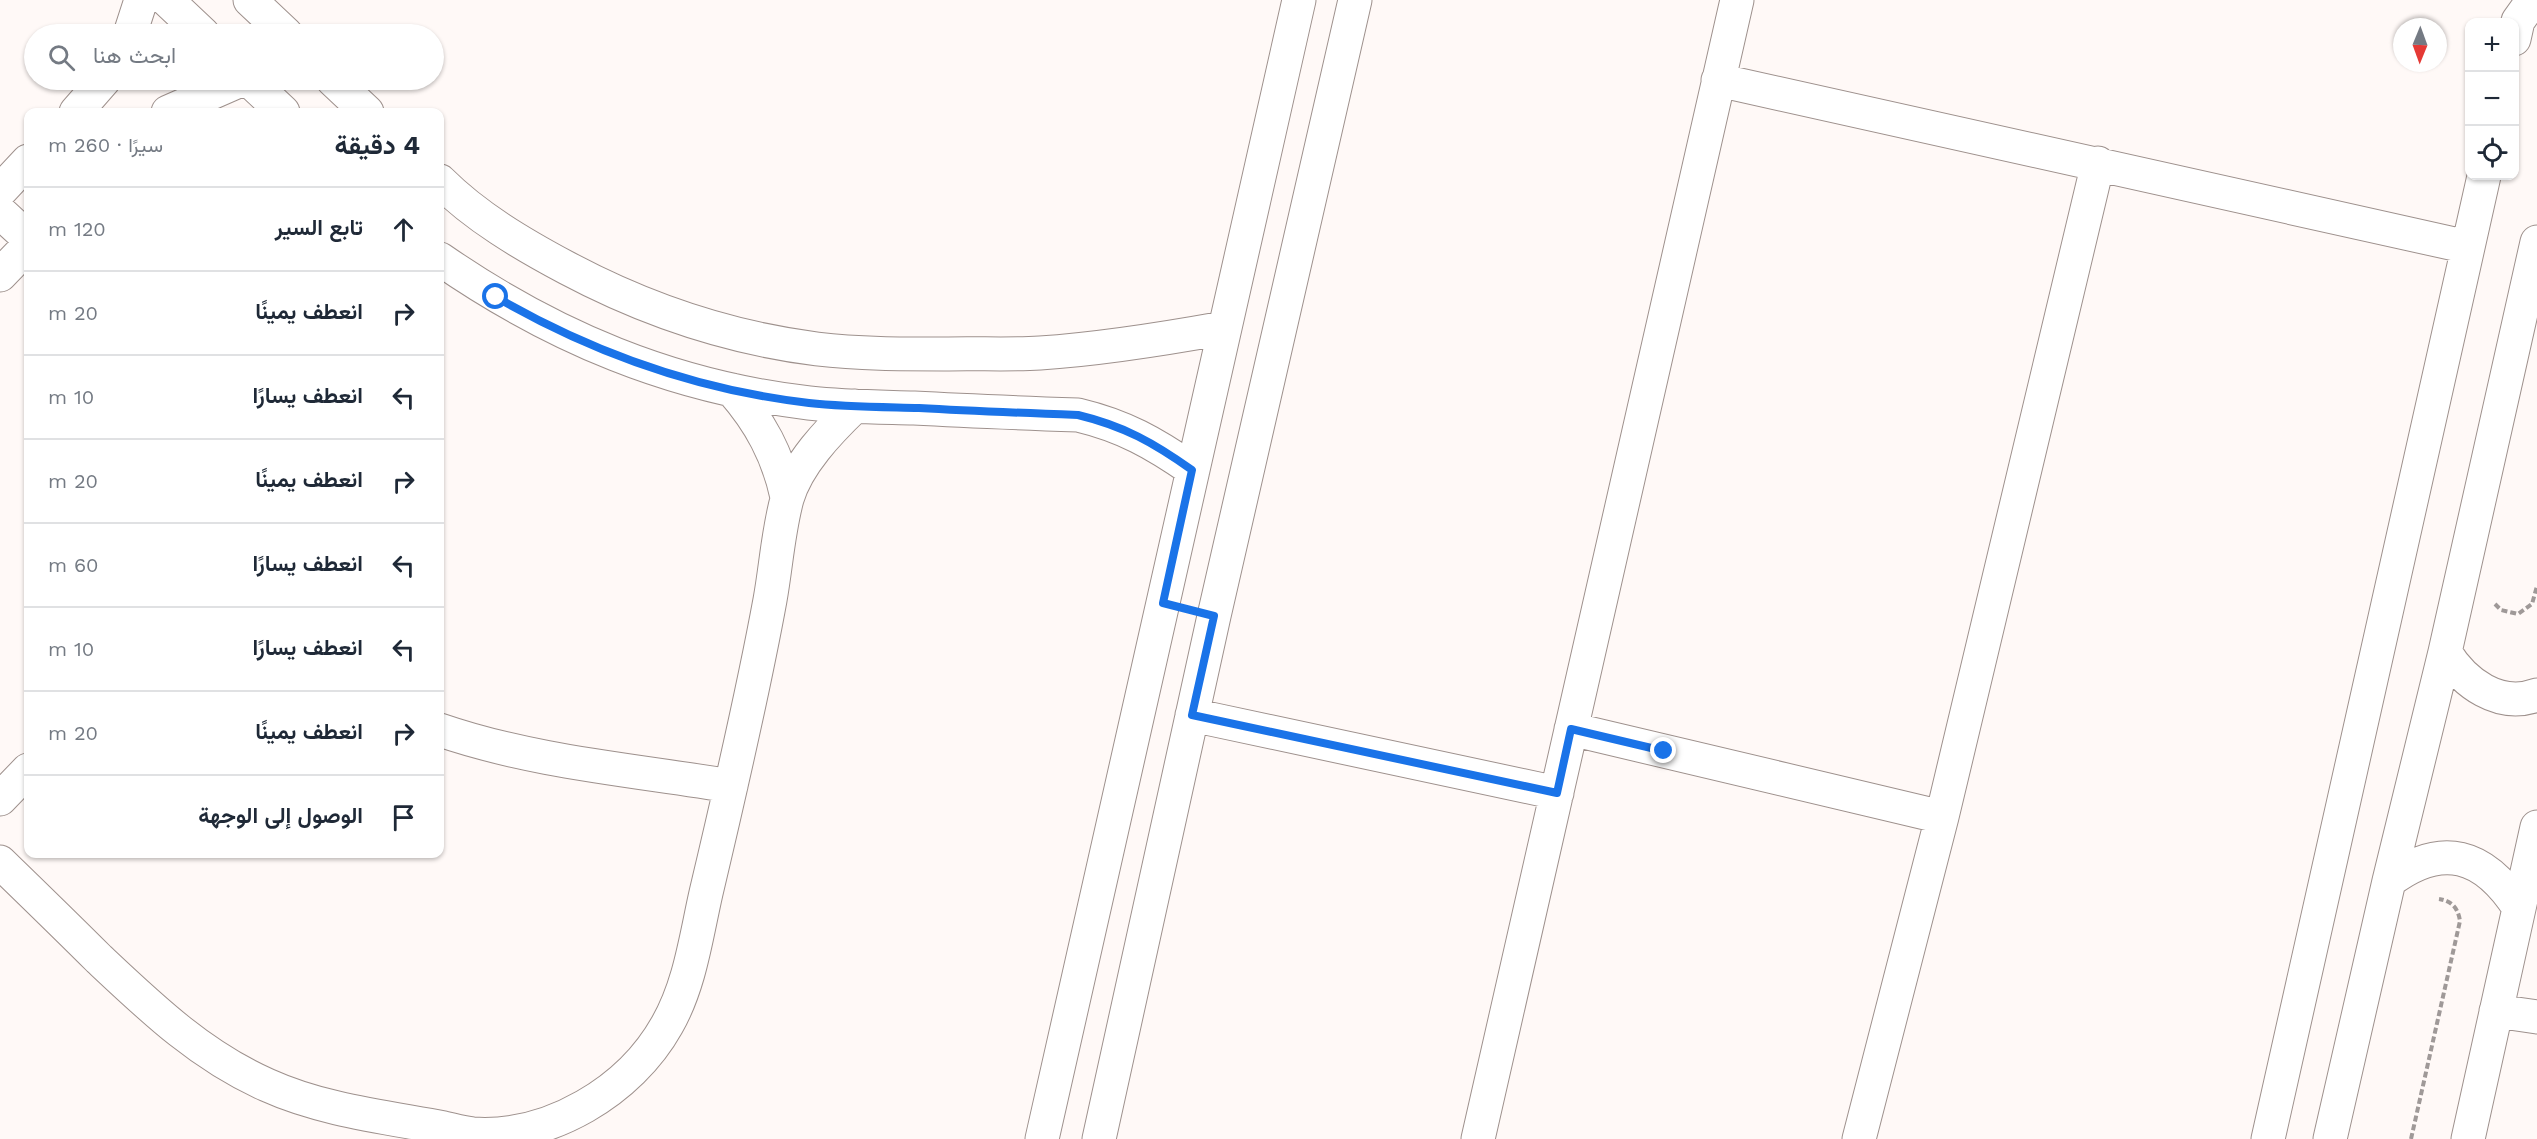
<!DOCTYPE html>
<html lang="ar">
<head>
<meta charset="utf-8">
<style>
  :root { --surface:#fff; --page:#f6f6f7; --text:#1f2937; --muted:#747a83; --line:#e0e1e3 }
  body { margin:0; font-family:"Work Sans",Vazirmatn,sans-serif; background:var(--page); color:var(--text); direction:rtl }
  .controls { position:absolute; right:18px; top:18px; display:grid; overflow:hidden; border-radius:12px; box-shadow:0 2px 4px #0004 }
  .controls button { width:54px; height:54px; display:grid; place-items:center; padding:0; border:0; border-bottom:2px solid var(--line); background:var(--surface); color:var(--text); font:30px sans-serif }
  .compass { position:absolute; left:2393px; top:18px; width:54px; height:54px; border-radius:50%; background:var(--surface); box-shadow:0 2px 4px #0004; rotate:181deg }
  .stop { position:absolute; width:18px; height:18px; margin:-14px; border:4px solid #1a73e8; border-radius:50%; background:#fff }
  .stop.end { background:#1a73e8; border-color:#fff; box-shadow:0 2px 6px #0008 }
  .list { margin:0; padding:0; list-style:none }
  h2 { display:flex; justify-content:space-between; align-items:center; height:78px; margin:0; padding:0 24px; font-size:26px }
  h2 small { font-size:20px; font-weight:400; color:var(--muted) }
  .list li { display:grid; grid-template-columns:39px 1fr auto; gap:18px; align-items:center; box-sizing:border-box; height:84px; padding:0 24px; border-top:2px solid var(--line) }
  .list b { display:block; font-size:22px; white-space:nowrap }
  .list em { font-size:20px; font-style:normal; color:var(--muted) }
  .icon { flex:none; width:33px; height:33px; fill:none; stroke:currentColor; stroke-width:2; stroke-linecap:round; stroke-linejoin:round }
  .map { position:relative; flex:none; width:2537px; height:1139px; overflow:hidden; direction:ltr }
  .search { position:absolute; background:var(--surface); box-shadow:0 2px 4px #0004; left:24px; top:24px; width:420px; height:66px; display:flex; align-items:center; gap:15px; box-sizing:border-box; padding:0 21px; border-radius:33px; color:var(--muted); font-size:22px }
  .panel { position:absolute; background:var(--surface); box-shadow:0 2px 4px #0004; left:24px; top:108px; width:420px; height:750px; border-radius:12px; direction:rtl }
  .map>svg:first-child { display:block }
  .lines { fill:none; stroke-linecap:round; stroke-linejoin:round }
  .minor-casing { stroke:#9e918d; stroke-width:35 }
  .path { stroke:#9f9998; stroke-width:4; stroke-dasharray:6 3; stroke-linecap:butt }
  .minor { stroke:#fff; stroke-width:33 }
  .route { stroke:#1a73e8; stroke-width:8 }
</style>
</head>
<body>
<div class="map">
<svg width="2537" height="1139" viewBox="0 0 2537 1139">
  <rect width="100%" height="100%" fill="#fff9f7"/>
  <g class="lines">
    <defs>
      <path id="minor" d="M167,0l36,34
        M250,0l36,34
        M130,34l11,-34
        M2514,39l4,-18 15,-21
        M249,80l34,32
        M333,80l34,32
        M1718,80l750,167
        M76,112l28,-32
        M168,112l73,-32
        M440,181c36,36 82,63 127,87 77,41 163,70 250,81 42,5 84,5 127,5 32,-1 64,1 96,-1 62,-4 123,-14 184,-25
        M0,191l28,-30
        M0,212l28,26
        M440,259c113,78 232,128 369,144 35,4 70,4 105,5 55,3 109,5 164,7 46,11 76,28 115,55
        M0,275l28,-29
        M732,390c28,32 46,65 55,107
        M2445,652c19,31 54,57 92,43
        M1192,715l365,78
        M1571,729l371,88
        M440,730c93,32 194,40 291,56
        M0,799l28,-29
        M0,862c33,32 66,64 99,97 52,49 102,97 168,126 55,25 118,32 177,43 9,2 19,5 29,6 77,5 157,-43 194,-109 23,-40 29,-88 39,-132 23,-97 46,-195 64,-293 6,-33 8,-68 17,-101 10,-35 42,-68 68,-93
        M2389,881c53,-40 95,-27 130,27
        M2496,1011l41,6
        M1042,1139l257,-1139
        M1099,1139l115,-523 141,-616
        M1478,1139l259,-1139
        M1859,1139l83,-322 156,-654
        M2268,1139l216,-963
        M2330,1139l59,-258 56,-229 92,-410
        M2468,1139l69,-312"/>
    </defs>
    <use href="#minor" class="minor-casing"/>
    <path class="path" d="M2495,604l6,6 17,4 14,-10 5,-18
      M2411,1139l49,-218c-2,-13 -8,-20 -21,-22"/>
    <use href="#minor" class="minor"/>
  </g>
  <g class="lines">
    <path class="route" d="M496,297c97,56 202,93 313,106 36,4 73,4 110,5 53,3 106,5 159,7 46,11 76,28 114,55l-29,133 51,13 -22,99 365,78 14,-64 93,22"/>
  </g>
</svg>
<div class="controls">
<button>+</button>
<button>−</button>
<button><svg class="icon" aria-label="locate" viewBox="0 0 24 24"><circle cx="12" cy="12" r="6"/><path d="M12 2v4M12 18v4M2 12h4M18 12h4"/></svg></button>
</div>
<svg class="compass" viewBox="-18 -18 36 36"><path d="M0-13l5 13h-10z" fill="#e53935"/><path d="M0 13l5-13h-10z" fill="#747a83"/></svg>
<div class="stop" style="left:496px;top:297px"></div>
<div class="stop end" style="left:1664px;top:751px"></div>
<div class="search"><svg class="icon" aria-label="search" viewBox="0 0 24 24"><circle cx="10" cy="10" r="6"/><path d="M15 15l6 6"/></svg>ابحث هنا</div>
<section class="panel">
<h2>4 دقيقة<small>سيرًا · 260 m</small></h2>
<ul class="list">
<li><svg class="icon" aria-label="ahead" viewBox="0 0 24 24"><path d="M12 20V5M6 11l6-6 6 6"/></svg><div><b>تابع السير</b></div><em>120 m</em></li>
<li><svg class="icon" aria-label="right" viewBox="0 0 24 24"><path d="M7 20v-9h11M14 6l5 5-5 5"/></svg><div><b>انعطف يمينًا</b></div><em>20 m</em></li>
<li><svg class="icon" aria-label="left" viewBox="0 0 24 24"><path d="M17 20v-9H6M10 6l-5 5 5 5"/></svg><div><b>انعطف يسارًا</b></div><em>10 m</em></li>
<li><svg class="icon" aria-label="right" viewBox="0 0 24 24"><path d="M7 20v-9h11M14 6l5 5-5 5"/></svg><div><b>انعطف يمينًا</b></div><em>20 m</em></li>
<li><svg class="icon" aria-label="left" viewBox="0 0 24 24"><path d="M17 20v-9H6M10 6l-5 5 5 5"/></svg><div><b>انعطف يسارًا</b></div><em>60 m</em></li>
<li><svg class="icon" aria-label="left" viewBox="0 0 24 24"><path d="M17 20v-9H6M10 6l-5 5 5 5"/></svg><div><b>انعطف يسارًا</b></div><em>10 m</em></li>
<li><svg class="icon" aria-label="right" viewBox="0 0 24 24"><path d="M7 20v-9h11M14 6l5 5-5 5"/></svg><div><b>انعطف يمينًا</b></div><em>20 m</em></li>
<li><svg class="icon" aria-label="arrive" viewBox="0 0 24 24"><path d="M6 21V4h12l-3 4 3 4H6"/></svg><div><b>الوصول إلى الوجهة</b></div></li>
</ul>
</section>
</div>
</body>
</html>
